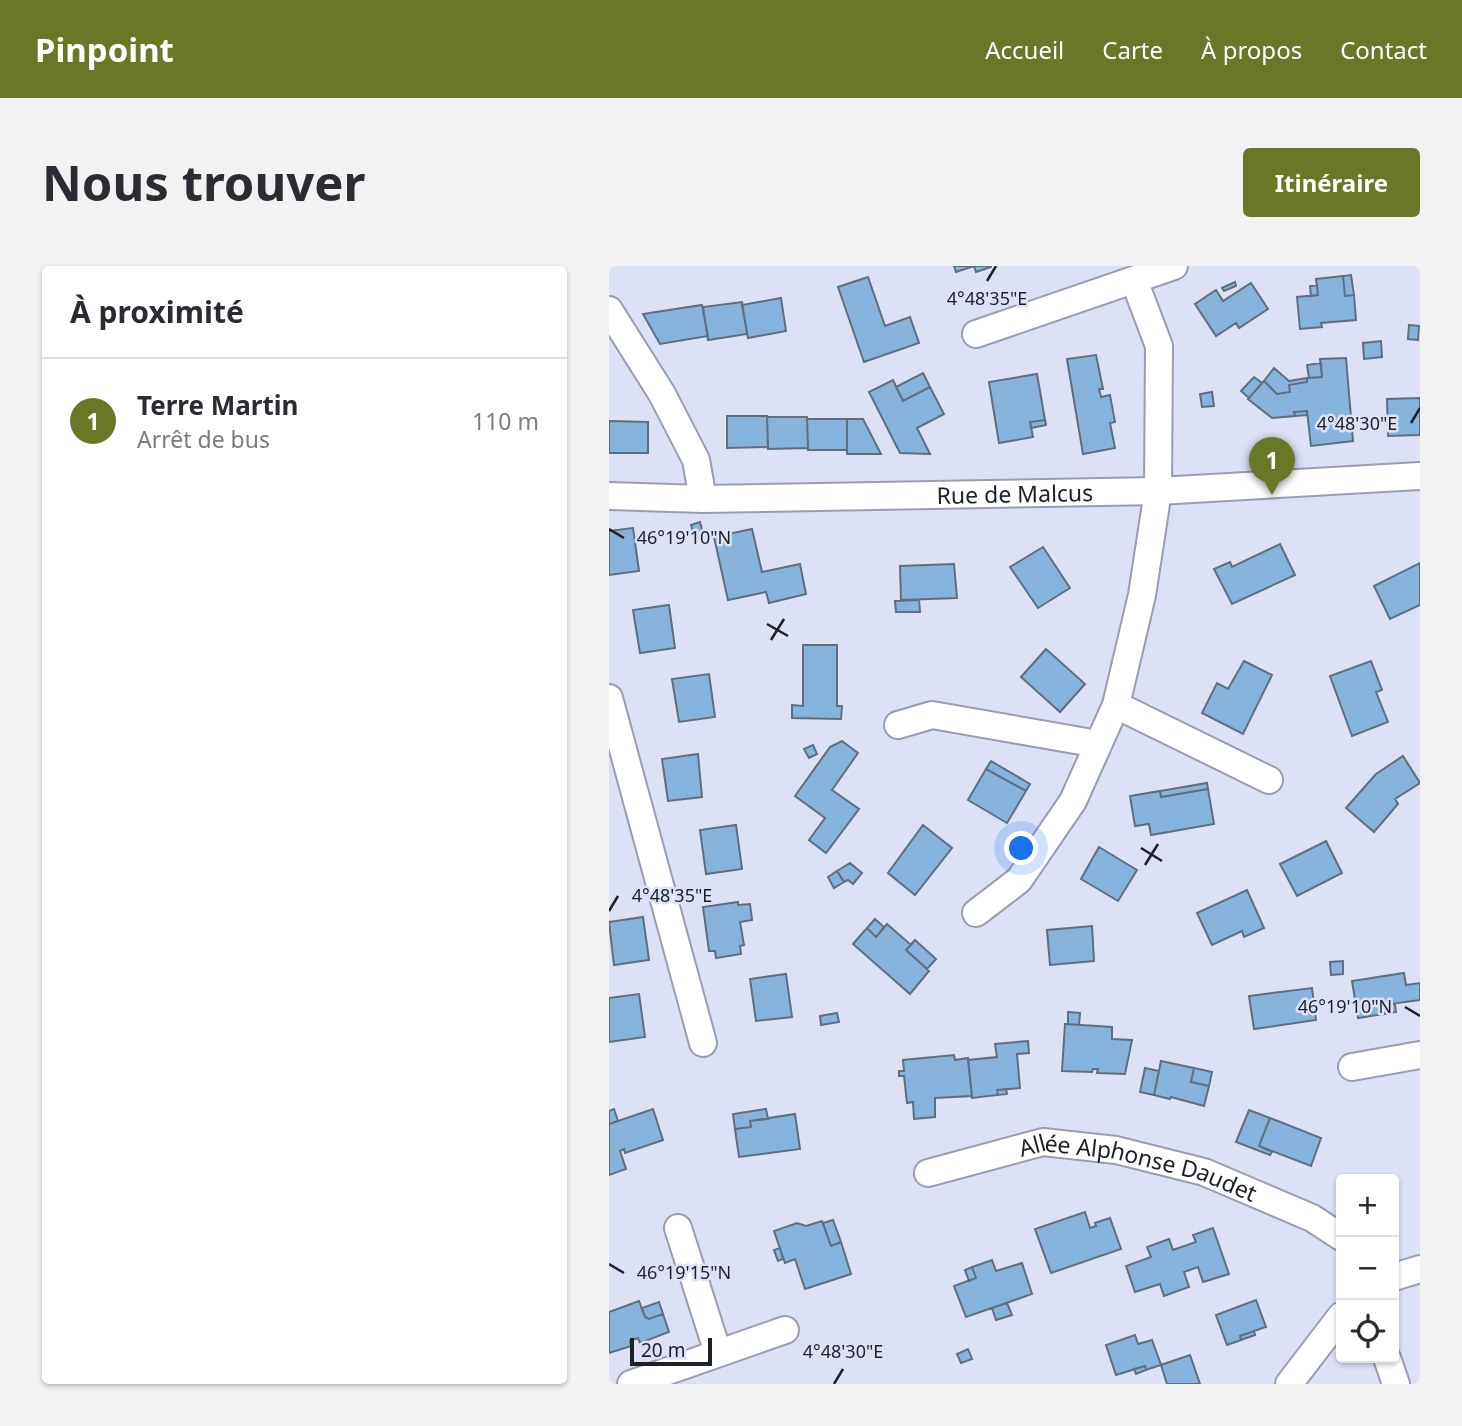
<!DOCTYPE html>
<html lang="fr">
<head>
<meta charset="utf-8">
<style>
  :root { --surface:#fff; --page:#f2f2f3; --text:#2b2b33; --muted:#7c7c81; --line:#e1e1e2; --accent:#697826 }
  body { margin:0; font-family:"Noto Sans",sans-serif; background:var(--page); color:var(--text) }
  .controls { position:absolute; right:21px; bottom:21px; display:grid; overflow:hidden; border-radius:7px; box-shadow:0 2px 5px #0004 }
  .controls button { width:63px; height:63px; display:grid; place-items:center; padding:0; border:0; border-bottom:2px solid var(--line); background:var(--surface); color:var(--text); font:35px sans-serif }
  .scale { position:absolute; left:21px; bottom:18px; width:82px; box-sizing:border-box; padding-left:7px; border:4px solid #1e2027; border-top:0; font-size:19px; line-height:24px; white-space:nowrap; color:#1e2027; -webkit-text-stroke:5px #dde1f6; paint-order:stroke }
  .you { position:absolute; left:413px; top:583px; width:24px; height:24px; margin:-18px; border:5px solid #fff; border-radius:50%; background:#1a73e8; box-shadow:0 0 0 10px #1a73e833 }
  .badge { display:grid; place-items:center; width:46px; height:46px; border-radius:50%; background:var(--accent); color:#fff; font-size:23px; font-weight:700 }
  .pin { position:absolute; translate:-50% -58px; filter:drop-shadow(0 2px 4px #0008) }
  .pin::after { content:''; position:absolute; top:37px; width:24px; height:21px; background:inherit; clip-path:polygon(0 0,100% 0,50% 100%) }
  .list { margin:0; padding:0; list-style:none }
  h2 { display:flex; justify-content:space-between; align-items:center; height:91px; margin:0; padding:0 28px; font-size:30px }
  h2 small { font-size:23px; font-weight:400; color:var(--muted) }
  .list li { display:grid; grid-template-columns:46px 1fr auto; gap:21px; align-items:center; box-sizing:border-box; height:126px; padding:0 28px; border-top:2px solid var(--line) }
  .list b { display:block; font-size:26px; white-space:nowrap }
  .list p { margin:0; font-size:23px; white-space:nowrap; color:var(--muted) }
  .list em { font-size:23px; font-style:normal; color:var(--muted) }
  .icon { flex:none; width:38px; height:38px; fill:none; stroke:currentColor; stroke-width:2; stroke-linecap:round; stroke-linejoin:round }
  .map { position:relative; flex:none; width:811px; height:1118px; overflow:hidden; border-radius:7px }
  header { display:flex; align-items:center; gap:42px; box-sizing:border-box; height:98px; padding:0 35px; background:var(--accent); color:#fff }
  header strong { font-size:33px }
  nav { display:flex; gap:38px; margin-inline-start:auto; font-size:24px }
  .intro { display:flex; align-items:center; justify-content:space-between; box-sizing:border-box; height:168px; padding:0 42px }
  h1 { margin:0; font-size:49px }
  .button { padding:18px 32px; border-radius:7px; background:var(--accent); color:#fff; font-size:24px; font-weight:700 }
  main { display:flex; gap:42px; padding:0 42px }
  aside { flex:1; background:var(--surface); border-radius:7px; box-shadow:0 2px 5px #0004 }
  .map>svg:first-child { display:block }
  .building { fill:#87b4dd; stroke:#5f6f7e; stroke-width:2 }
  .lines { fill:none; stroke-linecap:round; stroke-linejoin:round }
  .minor-casing { stroke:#9a9db2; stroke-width:30 }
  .minor { stroke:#fff; stroke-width:26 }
  .ticks { fill:none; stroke:#1e2027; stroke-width:2.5 }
  .labels { text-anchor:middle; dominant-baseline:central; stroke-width:5; stroke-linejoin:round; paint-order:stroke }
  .street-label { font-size:23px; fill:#1e2027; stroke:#dde1f6 }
  .ticks-label { font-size:18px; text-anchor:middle; fill:#1e2027; stroke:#dde1f6; stroke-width:5; stroke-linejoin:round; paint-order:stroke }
</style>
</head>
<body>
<header>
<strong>Pinpoint</strong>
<nav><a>Accueil</a><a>Carte</a><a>À propos</a><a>Contact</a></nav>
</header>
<div class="intro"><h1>Nous trouver</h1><a class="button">Itinéraire</a></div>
<main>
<aside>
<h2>À proximité<small></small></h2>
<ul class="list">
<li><span class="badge">1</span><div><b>Terre Martin</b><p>Arrêt de bus</p></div><em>110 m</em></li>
</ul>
</aside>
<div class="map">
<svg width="811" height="1118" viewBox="0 0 811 1118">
  <rect width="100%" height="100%" fill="#dde1f6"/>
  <path class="building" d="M345,0h37v1l-15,5 -2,-6 -18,6z
    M742,9l3,20 -9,1 -2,-20z
    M734,10l2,20 9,-1 2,25 -35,3 1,4 -22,2 -3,-32 21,-2 -2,-16z
    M259,11l17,49 25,-9 9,26 -55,19 -26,-75z
    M626,16l1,4 -12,5 -2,-3z
    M642,17l17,26 -29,19 -3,-5 -20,13 -21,-32 21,-14 7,11z
    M708,19l1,10 -7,1 -1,-10z
    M172,32l5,33 -38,7 -6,-33z
    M133,36l5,32 -39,6 -5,-33z
    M93,39l6,31 -48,8 -17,-30z
    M800,59l10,1 -1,14 -10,-1z
    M772,75l1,16 -18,2 -1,-16z
    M487,89l7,34h-4l2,8 9,-2 5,27 -5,1 5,25 -32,6 -16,-95z
    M737,92l7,83 -42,5 -4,-35 -13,1 1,4 -23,2 -24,-19 16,-18 13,13 13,-2 -1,-7 18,-3v-4l15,-1 -2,-18z
    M712,97l1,14 -13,1 -2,-13z
    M665,102l15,13 18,-3v4l-18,3 1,7 -13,2 -13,-13z
    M314,107l7,14 -27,14 -7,-14z
    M428,108l8,46 -15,2 3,15 -34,6 -10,-61z
    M645,111l8,6 -13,15 -8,-7z
    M284,114l10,21 27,-14 14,27 -27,14 13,26 -30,-1 -31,-61z
    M603,126l2,14 -12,1 -2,-13z
    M811,132v37l-32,1 -1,-37z
    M698,145v4l-12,1 -1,-4z
    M118,150h40l1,31 -41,1z
    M158,151h40l1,31 -40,1z
    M198,153h40v31h-39z
    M238,153h16l18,35h-34z
    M436,154l1,5 -15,3 -1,-6z
    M0,155l39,1v31h-39z
    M91,256l4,15 -9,2 -4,-14z
    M24,262l6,43 -30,4v-44z
    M143,263l10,43 38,-8 6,30 -37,9 -3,-11 -38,8 -14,-63z
    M671,278l15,31 -63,29 -18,-35 16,-7 2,5z
    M434,281l27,41 -32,20 -28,-41z
    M811,297v42l-30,14 -16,-33z
    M345,298l3,34 -56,2 -1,-34z
    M310,334l1,12h-24l-1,-11z
    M60,339l6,43 -35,5 -7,-43z
    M194,379h34v61h5l-1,13 -49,-1v-13l11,1z
    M437,383l39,35 -25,28 -39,-35z
    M635,395l28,14 -29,59 -41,-21 15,-30 11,6z
    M762,395l11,29 -6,2 12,30 -36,14 -22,-60z
    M100,408l6,43 -36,5 -7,-43z
    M233,475l16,12 -26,37 27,19 -33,44 -17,-13 16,-22 -30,-22 35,-49z
    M204,479l4,9 -8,4 -5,-9z
    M89,488l4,43 -34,4 -6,-42z
    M794,490l17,27 -25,16 3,5 -24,28 -28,-24 30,-34z
    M382,495l39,23 -4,7 -40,-22z
    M377,503l40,22 -19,32 -39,-23z
    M598,517l1,6 -47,8 -1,-6z
    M599,523l6,35 -63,11 -2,-11 -14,2 -5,-30 30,-5 1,6z
    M127,559l6,44 -36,5 -6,-44z
    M314,559l29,23 -37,47 -27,-22z
    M717,575l16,32 -45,23 -17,-32z
    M490,581l38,23 -19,31 -37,-22z
    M241,597l12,10 -9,11 -5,-4 -4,2 -7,-11z
    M228,605l7,11 -10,6 -6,-11z
    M638,624l17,38 -20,9 -2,-6 -30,14 -15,-32z
    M129,636v3l12,-1 2,16 -12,2 4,23 -4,1 1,8 -25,4 -1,-7h-6l-6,-44z
    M34,651l6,43 -35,5 -5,-43z
    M266,653l9,8 -8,10 -9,-9z
    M278,658l24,21 -5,5 23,21 -19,23 -57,-50 14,-16 9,9z
    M483,660l2,35 -44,4 -3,-35z
    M306,674l21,19 -9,10 -21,-19z
    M734,695v13l-12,1 -1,-13z
    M795,707l2,12 14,-2v17l-37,5 1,9 -26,4 -6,-37z
    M177,708l6,43 -36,4 -6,-42z
    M703,722l4,32 -62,9 -5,-33z
    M30,728l6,43 -36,5v-44z
    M786,738l1,8 -12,2 -1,-9z
    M459,746l12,1 -1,12 -11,-1z
    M228,747l2,9 -18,3 -1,-9z
    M456,758l47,3v12l20,1 -7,34 -28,-1 1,-4h-5l-1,3 -30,-1z
    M419,775l1,12 -12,1 3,34 -23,2 1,5 -26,3 -4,-38 29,-3 -2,-13z
    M345,789l1,5 13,-2 4,38 -37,2v19l-21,2 -1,-17 -6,1 -3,-27h-5v-5h5l-1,-11z
    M552,795l33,7 -3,14 18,4 -5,20 -33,-9 -1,2 -16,-4z
    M536,802l14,3 -5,24 -14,-3z
    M585,802l18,4 -3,14 -18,-4z
    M397,823l1,5 -9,1 -1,-5z
    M5,843l4,12 -9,3v-13z
    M44,843l10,31 -38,13 -1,-4 -4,2 6,18 -17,6v-51z
    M157,843l2,10 -18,2 1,6 -16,2 -2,-15z
    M640,844l21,8 -11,28 13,6 -2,3 -34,-13z
    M186,848l5,35 -61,8 -4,-28 16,-2 -1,-6z
    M661,852l51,20 -10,28 -52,-20z
    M476,946l5,16 6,-2 -1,-3 15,-5 11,31 -70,24 -16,-44z
    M224,954l8,22 -10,4 -8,-23z
    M213,955l9,25 10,-4 10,32 -46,15 -10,-30 -10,4 -11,-32 23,-8 9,3z
    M604,962l16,46 -26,8 -5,-15 -14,5 5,15 -25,9 -4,-12 -25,8 -9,-26 25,-9 -4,-10 22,-8 4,11 23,-8 -3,-7z
    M171,982l3,11 -5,2 -4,-11z
    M383,994l4,11 26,-8 10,31 -66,23 -12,-31 22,-8 -4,-11z
    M363,1001l4,11 -7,3 -4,-11z
    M647,1034l10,27 -26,9 1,4 -14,5 -11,-30z
    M30,1035l6,16 4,2 14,-5 6,18 -29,11 -2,-5 -8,3 1,5 -22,7v-41z
    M50,1036l4,12 -14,5 -4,-2 -3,-9z
    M398,1037l5,12 -16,5 -4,-12z
    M645,1065l1,4 -14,5 -1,-4z
    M526,1069l3,9 14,-4 9,25 -15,5 -1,-4 -29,9 -10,-30z
    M359,1083l4,10 -11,4 -4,-9z
    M581,1089l10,29h-33l-6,-19z
    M536,1100l1,4 -10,4 -2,-5z"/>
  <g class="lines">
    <defs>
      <g id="minor">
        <path d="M0,44l53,84 34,66 7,39"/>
        <path d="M367,68l198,-68"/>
        <path id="s1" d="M0,230l94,3 455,-8 262,-15"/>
        <path d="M0,432l94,345"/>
        <path d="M507,439l153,75"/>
        <path d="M289,459l34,-10 166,29"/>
        <path d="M367,647l43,-33 54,-79 43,-96 26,-110 16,-104 1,-145 -25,-66"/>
        <path d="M743,801l68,-12"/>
        <path id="s2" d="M319,907l115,-31 73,8 88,22 108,46 29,19"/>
        <path d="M69,962l40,125"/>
        <path d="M785,1011l26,-8"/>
        <path d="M778,1092l9,26"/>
        <path d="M22,1118l154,-54"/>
        <path d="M680,1118l52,-68"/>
      </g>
    </defs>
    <use href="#minor" class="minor-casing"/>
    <use href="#minor" class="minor"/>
  </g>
  <path class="ticks" d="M378,15l9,-15M802,157l9,-15M0,263l15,9M158,358l21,12M162,374l13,-21M532,582l21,13M536,599l13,-21M0,645l9,-15M796,741l15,9M0,998l15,9M225,1118l9,-15"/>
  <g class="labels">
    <g class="street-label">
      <text stroke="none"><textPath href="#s1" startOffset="406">Rue de Malcus</textPath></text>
      <text stroke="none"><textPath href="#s2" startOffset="217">Allée Alphonse Daudet</textPath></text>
    </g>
  </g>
  <g class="ticks-label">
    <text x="378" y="39">4°48'35"E</text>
    <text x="748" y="164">4°48'30"E</text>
    <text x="75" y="278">46°19'10"N</text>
    <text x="63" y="636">4°48'35"E</text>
    <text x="736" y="747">46°19'10"N</text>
    <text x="75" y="1013">46°19'15"N</text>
    <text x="234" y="1092">4°48'30"E</text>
  </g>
</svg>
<div class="controls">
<button>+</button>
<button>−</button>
<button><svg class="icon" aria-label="locate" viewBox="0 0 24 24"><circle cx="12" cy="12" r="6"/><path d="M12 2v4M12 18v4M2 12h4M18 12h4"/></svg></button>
</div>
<div class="scale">20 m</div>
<div class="you"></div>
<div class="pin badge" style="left:663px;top:229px">1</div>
</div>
</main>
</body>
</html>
